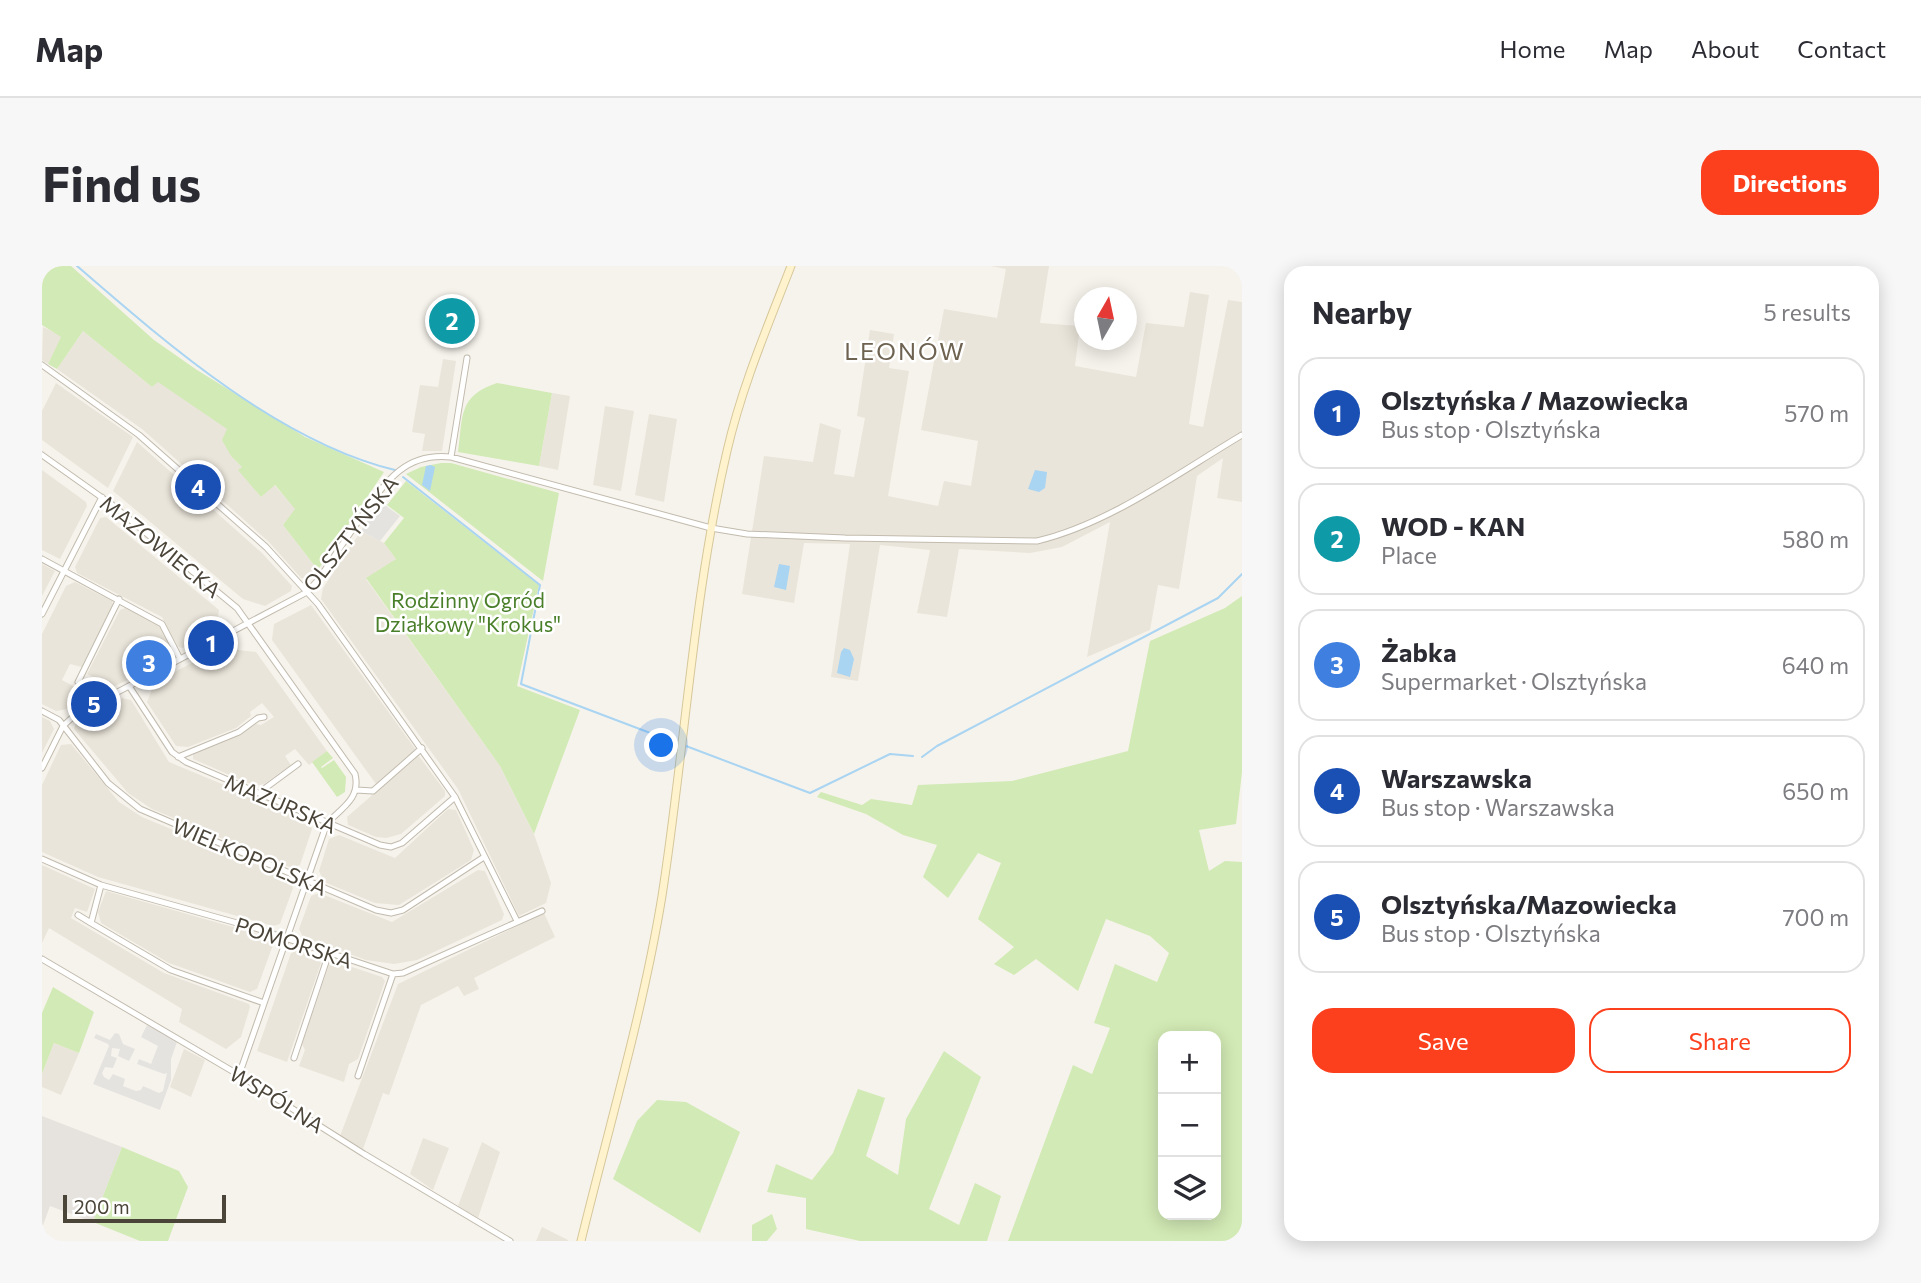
<!DOCTYPE html>
<html lang="en">
<head>
<meta charset="utf-8">
<style>
  :root { --surface:#fff; --page:#f7f7f7; --text:#2b2b33; --muted:#7c7c81; --line:#e1e1e2; --accent:#fc3f1d }
  body { margin:0; font-family:Commissioner,sans-serif; background:var(--page); color:var(--text) }
  .controls { position:absolute; right:21px; bottom:21px; display:grid; overflow:hidden; border-radius:14px; box-shadow:0 4px 18px #0003 }
  .controls button { width:63px; height:63px; display:grid; place-items:center; padding:0; border:0; border-bottom:2px solid var(--line); background:var(--surface); color:var(--text); font:35px sans-serif }
  .compass { position:absolute; left:1032px; top:21px; width:63px; height:63px; border-radius:50%; background:var(--surface); box-shadow:0 4px 18px #0003; rotate:9deg }
  .scale { position:absolute; left:21px; bottom:18px; width:163px; box-sizing:border-box; padding-left:7px; border:4px solid #4b4439; border-top:0; font-size:19px; line-height:24px; white-space:nowrap; color:#4b4439; -webkit-text-stroke:5px #fff; paint-order:stroke }
  .you { position:absolute; left:620px; top:480px; width:24px; height:24px; margin:-18px; border:5px solid #fff; border-radius:50%; background:#1a73e8; box-shadow:0 0 0 10px #1a73e833 }
  .badge { display:grid; place-items:center; width:46px; height:46px; border-radius:50%; background:var(--accent); color:#fff; font-size:23px; font-weight:700 }
  .pin { position:absolute; translate:-50% -50%; border:4px solid #fff; box-shadow:0 2px 7px #0006 }
  .list { margin:0; padding:0; list-style:none }
  h2 { display:flex; justify-content:space-between; align-items:center; height:91px; margin:0; padding:0 28px; font-size:30px }
  h2 small { font-size:23px; font-weight:400; color:var(--muted) }
  .list li { display:grid; grid-template-columns:46px 1fr auto; gap:21px; align-items:center; box-sizing:border-box; height:112px; margin:0 14px 14px; padding:0 14px; border:2px solid var(--line); border-radius:21px }
  .list b { display:block; font-size:26px; white-space:nowrap }
  .list p { margin:0; font-size:23px; white-space:nowrap; color:var(--muted) }
  .list em { font-size:23px; font-style:normal; color:var(--muted) }
  .actions { display:flex; gap:14px; padding:21px 28px }
  .actions a { flex:1; padding:16px 0; border:2px solid var(--accent); border-radius:21px; text-align:center; font-size:24px; color:var(--accent) }
  .actions .main { background:var(--accent); color:#fff }
  .icon { flex:none; width:38px; height:38px; fill:none; stroke:currentColor; stroke-width:2; stroke-linecap:round; stroke-linejoin:round }
  .map { position:relative; flex:none; width:1200px; height:975px; overflow:hidden; border-radius:21px }
  header { display:flex; align-items:center; gap:42px; box-sizing:border-box; height:98px; padding:0 35px; background:var(--surface); border-bottom:2px solid var(--line) }
  header strong { font-size:33px }
  nav { display:flex; gap:38px; margin-inline-start:auto; font-size:24px }
  .intro { display:flex; align-items:center; justify-content:space-between; box-sizing:border-box; height:168px; padding:0 42px }
  h1 { margin:0; font-size:49px }
  .button { padding:18px 32px; border-radius:21px; background:var(--accent); color:#fff; font-size:24px; font-weight:700 }
  main { display:flex; gap:42px; padding:0 42px }
  aside { flex:1; background:var(--surface); border-radius:21px; box-shadow:0 4px 18px #0003 }
  .map>svg:first-child { display:block }
  .residential { fill:#eae5da }
  .industrial { fill:#e6e2dd }
  .green { fill:#d2eab5; fill-rule:evenodd }
  .parking { fill:#e5e3e0 }
  .water { fill:#a9d4f2 }
  .lines { fill:none; stroke-linecap:round; stroke-linejoin:round }
  .stream { stroke:#a9d4f2; stroke-width:2 }
  .minor-casing { stroke:#c2bbae; stroke-width:7 }
  .secondary-casing { stroke:#d6c79b; stroke-width:9 }
  .minor { stroke:#fff; stroke-width:5 }
  .secondary { stroke:#fff3cd; stroke-width:7 }
  .labels { text-anchor:middle; dominant-baseline:central; stroke-width:5; stroke-linejoin:round; paint-order:stroke }
  .street-label { font-size:21px; fill:#4b4439; stroke:#fff }
  .park-label { font-size:21px; fill:#4a7f2a; stroke:#fff }
  .quarter-label { font-size:24px; letter-spacing:2px; fill:#6e6250; stroke:#fff }
</style>
</head>
<body>
<header>
<strong>Map</strong>
<nav><a>Home</a><a>Map</a><a>About</a><a>Contact</a></nav>
</header>
<div class="intro"><h1>Find us</h1><a class="button">Directions</a></div>
<main>
<div class="map">
<svg width="1200" height="975" viewBox="0 0 1200 975">
  <rect width="100%" height="100%" fill="#f6f3ec"/>
  <path class="residential" d="M949,0h58l-9,57 40,3 -5,40 61,11 10,-54 38,4 6,-35 19,3 -20,129 14,3 25,-127 14,2v200l-25,-4 6,-40 -26,18 -18,113 -21,-4 -8,45 -63,27 23,-135 -48,25 -32,6 -71,-4 -12,68 -30,-4 13,-63 -50,-5 -22,136 -27,-4 19,-133 -46,-1 -10,60 -52,-9 22,-138 49,6 7,-39 21,7 -7,44 20,3 11,-59 -8,-2 13,-86 24,4 -5,34 20,3 -21,125 50,10 6,-25 27,5 7,-45 -57,-11 23,-121 53,9 9,-49z
    M1,61l19,9 -14,28 -6,-4z
    M41,65l69,56 6,-6 70,48 3,27 11,11 -3,3 22,27 13,-12 22,24 -13,16 35,45 -7,9 -10,-1 -32,-36 -127,-113 -85,-60z
    M401,93l13,2 -14,90h-20l3,-17 -13,-2 8,-47 18,2z
    M14,117l77,54 -25,51 -66,-48v-29z
    M510,127l18,3 -12,74 -19,-4z
    M563,140l29,5 -13,80 -28,-6z
    M607,148l28,5 -13,83 -29,-7z
    M95,176l125,111 30,33 -1,5 -26,15 -22,-7 -130,-108z
    M0,204l44,32 1,4 -27,53 -18,-9z
    M64,251l113,93 -3,20 -33,18 -5,-1 -16,-30 -85,-44 -2,-6 25,-49z
    M319,265l23,12 12,16 -30,20 134,187 34,68 17,49 -5,20 -27,13 -61,-127 -137,-190 2,-11z
    M0,298l13,7 -13,25z
    M33,316l37,19 1,4 -31,62 -12,-3 -8,16 20,11 -9,17 -17,3 -14,-7v-70l24,-48z
    M269,339l105,145 -40,34 -104,-144 2,-16z
    M86,341l30,16 15,28 -1,6 -59,30 -26,-13 33,-64z
    M179,382l35,4 71,99 -18,14 -14,-16 -10,7 6,9 -27,19 -9,2 -62,-27v-7l46,-17 17,-11 5,1 13,-8 -12,-14 -12,9 1,4 -15,12 -48,19 -12,-1 -29,-44 8,-20z
    M80,432l9,2 38,62 139,58 4,9 -12,36 -8,3 -140,-59 -24,-16 -54,-64 3,-9z
    M0,451l8,4 4,8 -12,24z
    M29,478l48,58 23,15 147,61 4,10 -13,36 -7,2 -175,-49 -56,-25v-67l19,-40z
    M376,489l27,36v5l-44,38 -15,4 -10,-1 -28,-12 -1,-8z
    M406,543l8,1 18,40 -3,10 -72,45 -24,-2 -51,-21 -5,-11 10,-32 10,-4 56,23z
    M0,599l53,24 -8,23 -12,-4 -4,10 93,55 85,31 1,3 -9,30 -15,12 -47,-27 3,-13 -133,-81 -7,15z
    M436,604l7,1 19,43 -2,6 -85,40 -23,4 -28,-4 -63,-23 -4,-8 12,-33 8,-3 73,29z
    M64,625l166,47 2,4 -17,47 -7,3 -81,-29 -68,-40 -3,-11z
    M502,647l11,24 -81,41 5,11 -15,7 -6,-10 -37,19 -32,90 -6,-2 -20,56 -23,-13 58,-152z
    M258,683l16,5 5,9 -34,99 -30,-11 34,-98z
    M295,696l45,15 3,4 -27,78 -9,5 -5,18 -45,-16 6,-16 -3,-6 27,-79z
    M12,777l25,10 -18,42 -19,-8v-13z
    M142,783l21,11 -14,37 -21,-10z
    M381,872l26,10 -16,42 -23,-16z
    M440,876l18,10 -22,66 -20,-12z
    M500,961l26,13v1h-32z"/>
  <path class="industrial" d="M0,850l80,31 -29,75 -43,-16 -8,22z"/>
  <path class="green" d="M0,0h29l83,74 43,30 108,67 79,35 -66,98 -35,-45 12,-16 -20,-24 -14,12 -23,-27 4,-3 -11,-11 -9,-16 5,-11 -69,-47 -6,5 -69,-56 -26,38 -9,-5 13,-27 -19,-12z
    M455,117l55,10 -13,73 -81,-14c5,-36 0,-56 39,-69z
    M399,197h10l108,30 -16,88 -137,-107 15,-7z
    M364,215l133,104 -22,101 63,24 -46,124 -34,-68 -134,-188 30,-19 -12,-16 20,-25 -17,-13z
    M1200,330v176l-6,52 -37,6 10,41 16,-10 17,1v379h-234l65,-176 19,9 18,-46 -16,-5 21,-59 42,18 12,-29 -19,-17 -44,-17 -28,72 -42,-32 -22,16 -20,-11 20,-17 -36,-28 23,-56 -23,-10 -30,45 -25,-21 14,-32 -34,-10 -37,-21 -49,-17 4,-5 41,13 9,-6 41,6 6,-20 94,-4 116,-30 22,-110 75,-33zM1121,770h53v179h-53z
    M285,485l6,7 -12,9 1,1 12,-8 12,17 -1,15 -8,5 -25,-35z
    M11,721l41,25 -15,41 -25,-10 -12,31v-61z
    M902,785l37,26 -52,132 30,16 16,-42 26,13 -14,45h-127l-54,-12v-31l-39,-6 9,-28 36,16 21,-27 25,-64 27,9 -19,58 32,19 8,-56z
    M615,834l29,2 54,30 -40,101 -87,-54 24,-58z
    M80,881l57,24 9,16 -20,54h-28l-47,-19z
    M730,948l5,15 -10,12h-15v-16z"/>
  <path class="parking" d="M337,235l21,15 -20,25 -19,-10z
    M105,759l31,14 -7,20v21l-11,30 -67,-26 16,-38 -1,-2 -14,-6 2,-4 14,6 5,-7 4,1 4,10 12,5 -6,12 -11,-5 2,-7 -8,-1 -1,8 6,2 -4,10 -8,-1 -3,6 2,4 5,3 4,-6 12,5 -2,7 13,5 5,-1 2,-4 16,7 4,-2 4,-18 -3,1 -27,-10 2,-5 12,5 7,-18 -17,-9z"/>
  <path class="water" d="M389,199l4,2 -5,24 -8,-6 4,-19z
    M993,204l12,2 -2,16 -6,4 -11,-3z
    M737,298l11,2 -4,24 -12,-3z
    M802,382l6,2 4,9 -4,18 -13,-4 4,-21z"/>
  <g class="lines">
    <path class="stream" d="M35,0c89,77 202,176 318,204
      M361,211l137,108 -19,99 153,58
      M644,480l124,47 80,-39 23,2
      M880,491l15,-11 281,-148 24,-24"/>
    <defs>
      <path id="minor" d="M0,99l97,70 127,112 52,57 137,193 62,124
        M0,189l69,49 126,104 118,166c6,24 -13,34 -28,49l-88,252
        M409,191l16,-99
        M0,293l120,65 18,35
        M0,348l60,-117
        M36,416l41,-83
        M87,420l43,66 14,10 194,83 11,2 11,-4 53,-46
        M0,445l17,9 49,63 32,26 236,101 15,3 12,-3 81,-53
        M136,491l61,-25 19,-14 6,-1
        M0,502l21,-42 13,-12 231,-122 12,-13c14,-21 28,-42 43,-63 23,-33 42,-64 89,-59l260,71 36,6 98,4 192,3c72,-17 141,-68 205,-106
        M314,524l17,1 49,-43
        M220,529l2,-6 34,-25
        M0,593l59,26 154,43 138,46 10,-1 139,-62
        M59,619l-10,38 80,47 93,33
        M36,649l13,8
        M0,693l197,116 125,79 146,87
        M252,792l35,-105
        M316,810l35,-102"/>
      <path id="secondary" d="M539,975c28,-115 62,-229 81,-345 23,-148 31,-299 65,-445 15,-65 40,-123 64,-185"/>
    </defs>
    <use href="#minor" class="minor-casing"/>
    <use href="#secondary" class="secondary-casing"/>
    <use href="#minor" class="minor"/>
    <use href="#secondary" class="secondary"/>
  </g>
  <g class="labels">
    <g class="street-label">
      <text transform="translate(308 267) rotate(-52)">OLSZTYŃSKA</text>
      <text transform="translate(119 280) rotate(39)">MAZOWIECKA</text>
      <text transform="translate(239 537) rotate(23)">MAZURSKA</text>
      <text transform="translate(208 590) rotate(23)">WIELKOPOLSKA</text>
      <text transform="translate(252 676) rotate(18)">POMORSKA</text>
      <text transform="translate(235 833) rotate(32)">WSPÓLNA</text>
    </g>
    <g class="park-label">
      <text x="426" y="333">Rodzinny Ogród<tspan x="426" dy="24">Działkowy "Krokus"</tspan></text>
    </g>
    <g class="quarter-label">
      <text x="863" y="84">LEONÓW</text>
    </g>
  </g>
</svg>
<div class="controls">
<button>+</button>
<button>−</button>
<button><svg class="icon" aria-label="layers" viewBox="0 0 24 24"><path d="M12 4l9 5-9 5-9-5zM3 14l9 5 9-5"/></svg></button>
</div>
<svg class="compass" viewBox="-18 -18 36 36"><path d="M0-13l5 13h-10z" fill="#e53935"/><path d="M0 13l5-13h-10z" fill="#7c7c81"/></svg>
<div class="scale">200 m</div>
<div class="you"></div>
<div class="pin badge" style="left:169px;top:377px;background:#1a4fb4">1</div>
<div class="pin badge" style="left:410px;top:55px;background:#0f9aa8">2</div>
<div class="pin badge" style="left:107px;top:397px;background:#3f7fe0">3</div>
<div class="pin badge" style="left:156px;top:221px;background:#1a4fb4">4</div>
<div class="pin badge" style="left:52px;top:438px;background:#1a4fb4">5</div>
</div>
<aside>
<h2>Nearby<small>5 results</small></h2>
<ul class="list">
<li><span class="badge" style="background:#1a4fb4">1</span><div><b>Olsztyńska / Mazowiecka</b><p>Bus stop · Olsztyńska</p></div><em>570 m</em></li>
<li><span class="badge" style="background:#0f9aa8">2</span><div><b>WOD - KAN</b><p>Place</p></div><em>580 m</em></li>
<li><span class="badge" style="background:#3f7fe0">3</span><div><b>Żabka</b><p>Supermarket · Olsztyńska</p></div><em>640 m</em></li>
<li><span class="badge" style="background:#1a4fb4">4</span><div><b>Warszawska</b><p>Bus stop · Warszawska</p></div><em>650 m</em></li>
<li><span class="badge" style="background:#1a4fb4">5</span><div><b>Olsztyńska/Mazowiecka</b><p>Bus stop · Olsztyńska</p></div><em>700 m</em></li>
</ul>
<div class="actions"><a class="main">Save</a><a>Share</a></div>
</aside>
</main>
</body>
</html>
